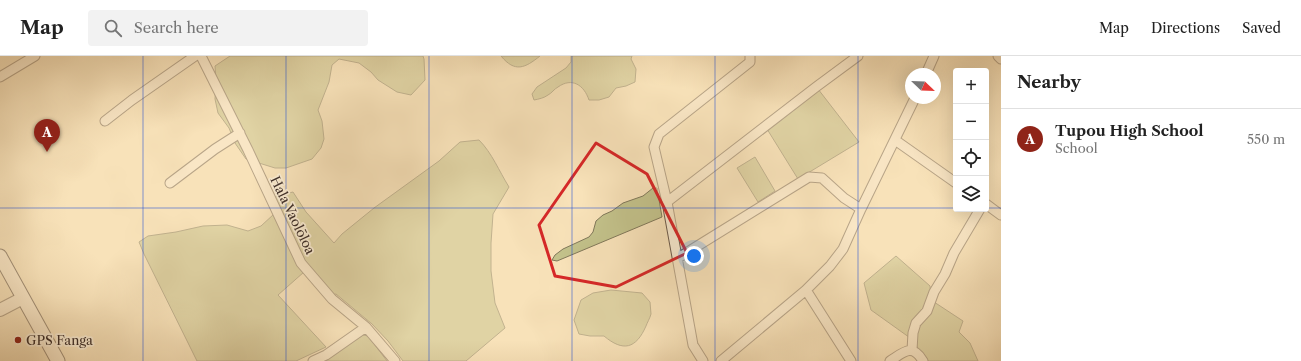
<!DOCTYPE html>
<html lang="en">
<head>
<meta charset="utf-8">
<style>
  :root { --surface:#fff; --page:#f2f2f2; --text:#222; --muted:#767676; --line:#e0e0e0; --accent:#8f2418 }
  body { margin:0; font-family:"Libre Caslon Text",serif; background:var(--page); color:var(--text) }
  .controls { position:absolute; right:12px; top:12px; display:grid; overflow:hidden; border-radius:4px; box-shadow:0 4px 16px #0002 }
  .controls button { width:36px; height:36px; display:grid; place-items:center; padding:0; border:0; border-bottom:1px solid var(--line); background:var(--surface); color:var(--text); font:20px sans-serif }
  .compass { position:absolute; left:905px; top:12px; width:36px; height:36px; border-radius:50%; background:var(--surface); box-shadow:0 4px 16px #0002; rotate:113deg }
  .you { position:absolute; left:694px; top:200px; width:14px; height:14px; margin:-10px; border:3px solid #fff; border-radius:50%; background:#1a73e8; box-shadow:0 0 0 6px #1a73e833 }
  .badge { display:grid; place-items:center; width:26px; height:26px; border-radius:50%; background:var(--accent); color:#fff; font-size:13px; font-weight:700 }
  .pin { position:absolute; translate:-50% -33px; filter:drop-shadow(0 1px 2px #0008) }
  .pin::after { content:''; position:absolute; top:21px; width:14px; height:12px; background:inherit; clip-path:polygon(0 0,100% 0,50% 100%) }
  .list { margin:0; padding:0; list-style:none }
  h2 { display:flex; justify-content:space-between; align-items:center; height:52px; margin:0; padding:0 16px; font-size:17px }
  h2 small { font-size:13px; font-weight:400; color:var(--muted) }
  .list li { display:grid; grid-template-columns:26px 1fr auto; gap:12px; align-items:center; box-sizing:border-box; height:60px; padding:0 16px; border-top:1px solid var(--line) }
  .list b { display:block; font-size:15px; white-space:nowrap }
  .list p { margin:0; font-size:13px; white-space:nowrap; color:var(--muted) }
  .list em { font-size:13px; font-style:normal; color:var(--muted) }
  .icon { flex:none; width:22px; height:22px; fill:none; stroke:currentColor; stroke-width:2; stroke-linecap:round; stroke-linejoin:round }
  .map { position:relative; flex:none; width:1001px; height:305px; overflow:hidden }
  header { display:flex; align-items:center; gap:24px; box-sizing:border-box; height:56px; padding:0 20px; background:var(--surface); border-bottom:1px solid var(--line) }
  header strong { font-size:19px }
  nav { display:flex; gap:22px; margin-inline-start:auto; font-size:14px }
  .search { width:280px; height:36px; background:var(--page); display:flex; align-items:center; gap:10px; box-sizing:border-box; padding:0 14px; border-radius:4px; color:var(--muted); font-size:15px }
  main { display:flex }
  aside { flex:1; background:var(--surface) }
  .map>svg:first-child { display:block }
  .green { fill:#c3c28b; stroke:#80785a }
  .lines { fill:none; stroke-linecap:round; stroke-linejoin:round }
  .minor-casing { stroke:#6c5b4c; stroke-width:11 }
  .tertiary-casing { stroke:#6c5b4c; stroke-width:14 }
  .secondary-casing { stroke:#3d2e28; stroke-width:15 }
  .minor { stroke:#faecd2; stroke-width:9 }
  .tertiary { stroke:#faecd2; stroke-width:12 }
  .secondary { stroke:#faecd2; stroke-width:13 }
  .marked { fill:none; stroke:#d62828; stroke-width:3; stroke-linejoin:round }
  .grid { fill:none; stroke:#1d4ed8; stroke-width:1; stroke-opacity:0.55 }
  .poi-dot { fill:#8f2418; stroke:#faecd2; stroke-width:1.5 }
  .labels { text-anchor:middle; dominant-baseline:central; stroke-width:3.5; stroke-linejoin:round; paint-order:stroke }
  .street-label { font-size:13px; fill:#3d2e28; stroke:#faecd2 }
  .poi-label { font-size:13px; fill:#3d2e28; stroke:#faecd2; text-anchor:start }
</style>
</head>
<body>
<header>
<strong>Map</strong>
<div class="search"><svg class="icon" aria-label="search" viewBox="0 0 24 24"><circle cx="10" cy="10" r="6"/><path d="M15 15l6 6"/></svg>Search here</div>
<nav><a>Map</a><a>Directions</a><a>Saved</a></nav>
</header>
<main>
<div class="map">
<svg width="1001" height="305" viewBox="0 0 1001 305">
  <rect width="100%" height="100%" fill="#f8e2b9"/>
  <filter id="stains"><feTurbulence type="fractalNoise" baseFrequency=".005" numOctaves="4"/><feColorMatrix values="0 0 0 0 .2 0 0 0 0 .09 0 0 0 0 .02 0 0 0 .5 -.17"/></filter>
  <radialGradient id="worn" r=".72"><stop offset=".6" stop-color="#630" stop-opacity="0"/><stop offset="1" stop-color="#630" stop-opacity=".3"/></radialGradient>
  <path class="green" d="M230,0h193l1,3 1,21 -14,15 -14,-3 -19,-12 -7,-8 -12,-9 -20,-4 -7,6 -3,17 -11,28 4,11 2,18 -3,9 -9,11 -26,9h-11l-29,-9 -11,-16 -6,-15 -11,-15 -3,-14 1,-19 -1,-14z
    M501,0h39c-15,12 -25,17 -39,0z
    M571,0h61l-1,3 5,10 -1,13 -9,4 -10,2 -7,9 -10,3h-10c-5,-15 -17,-23 -31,-13 -4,2 -6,6 -10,8 -4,3 -9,4 -14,5l-2,-6 5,-7 29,-19 5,-6z
    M818,33l41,53 -61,37 -31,-50z
    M479,84c13,13 20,31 30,47l-16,27 -2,29v28l4,32 10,25 -39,33h-63l-15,-20 -16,-17 -36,-30 -10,2 -22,-24 -26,23 48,52 -30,14h-99l-53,-107 -5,-12 9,-6 28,-4 27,-6 24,-1 21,6 13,-5 13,-12 -1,-17 20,-5 13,20 28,31 8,-9 32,-26 65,-47 21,-19z
    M755,101l20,34 -17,11 -21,-34z
    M653,132h4l5,29 -105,44 -5,-1 3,-5 8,-6 26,-12 4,-5 3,-11 7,-6 9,-4 11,-8 20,-7z
    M896,200l34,30 1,14 32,21 -4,11 11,11 8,18h-53l-12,-21 -42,-30 -7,-27z
    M611,234l31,3 8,9c0,4 1,8 1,12 -1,4 -4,9 -5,12 -10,23 -23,26 -42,10h-14l-11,-2 -5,-14 7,-20 12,-7z
    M363,279l5,1 19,25h-64z"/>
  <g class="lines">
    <defs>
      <path id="minor" d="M201,0l47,94 53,113 31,36 34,28 29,34
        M998,0l3,3
        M926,18l8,-18
        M0,21l35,-21
        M105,65l27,-21 63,-44
        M895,84l61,43
        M170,127l45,-34 25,-16
        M667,146l149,-115 42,-31
        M986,148l15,11
        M678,202l131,-81 13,1 22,20 17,11
        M912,294l1,-17 3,-10 11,-12 7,-19 11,-18 9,-21 26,-44
        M313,305l13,-6 40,-28
        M703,305l-10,-16 -26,-143 -13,-55 5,-13 91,-72v-6
        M721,305l85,-71
        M851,305l-45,-71 24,-24 13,-17 18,-40 54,-111
        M890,305c14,-9 22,-18 33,0"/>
      <path id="tertiary" d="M0,254l23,-12"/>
      <path id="secondary" d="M0,200l58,105"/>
    </defs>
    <use href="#minor" class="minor-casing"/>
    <use href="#tertiary" class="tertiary-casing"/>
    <use href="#secondary" class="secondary-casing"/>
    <use href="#minor" class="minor"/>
    <use href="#tertiary" class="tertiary"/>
    <use href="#secondary" class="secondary"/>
  </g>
  <path d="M0 0H1001V305H0ZM596,87l51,31 40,79 -71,34 -61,-11 -16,-51z" fill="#f8e2b9" fill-opacity=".55" fill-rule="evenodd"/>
  <path class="marked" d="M596,87l51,31 40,79 -71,34 -61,-11 -16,-51z"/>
  <path class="grid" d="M143,0v305M286,0v305M429,0v305M572,0v305M715,0v305M858,0v305M0,152h956M986,152h15"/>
  <circle class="poi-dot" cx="18" cy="284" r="4"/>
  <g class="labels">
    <g class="street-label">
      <text transform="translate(293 159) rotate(64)">Hala Vaolōloa</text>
    </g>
    <g class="poi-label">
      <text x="26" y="284">GPS Fanga</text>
    </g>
  </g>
  <rect width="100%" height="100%" filter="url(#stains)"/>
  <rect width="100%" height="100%" fill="url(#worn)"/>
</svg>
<div class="controls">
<button>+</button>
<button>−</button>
<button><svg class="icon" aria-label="locate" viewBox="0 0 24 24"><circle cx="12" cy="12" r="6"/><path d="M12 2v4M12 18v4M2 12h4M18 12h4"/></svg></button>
<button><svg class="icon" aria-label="layers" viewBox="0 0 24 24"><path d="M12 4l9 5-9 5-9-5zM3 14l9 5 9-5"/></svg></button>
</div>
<svg class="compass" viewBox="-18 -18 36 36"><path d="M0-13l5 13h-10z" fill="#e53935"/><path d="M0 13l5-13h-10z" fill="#767676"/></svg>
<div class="you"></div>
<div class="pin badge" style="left:47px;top:96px">A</div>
</div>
<aside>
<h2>Nearby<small></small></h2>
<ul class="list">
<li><span class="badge">A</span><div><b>Tupou High School</b><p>School</p></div><em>550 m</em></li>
</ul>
</aside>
</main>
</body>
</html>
